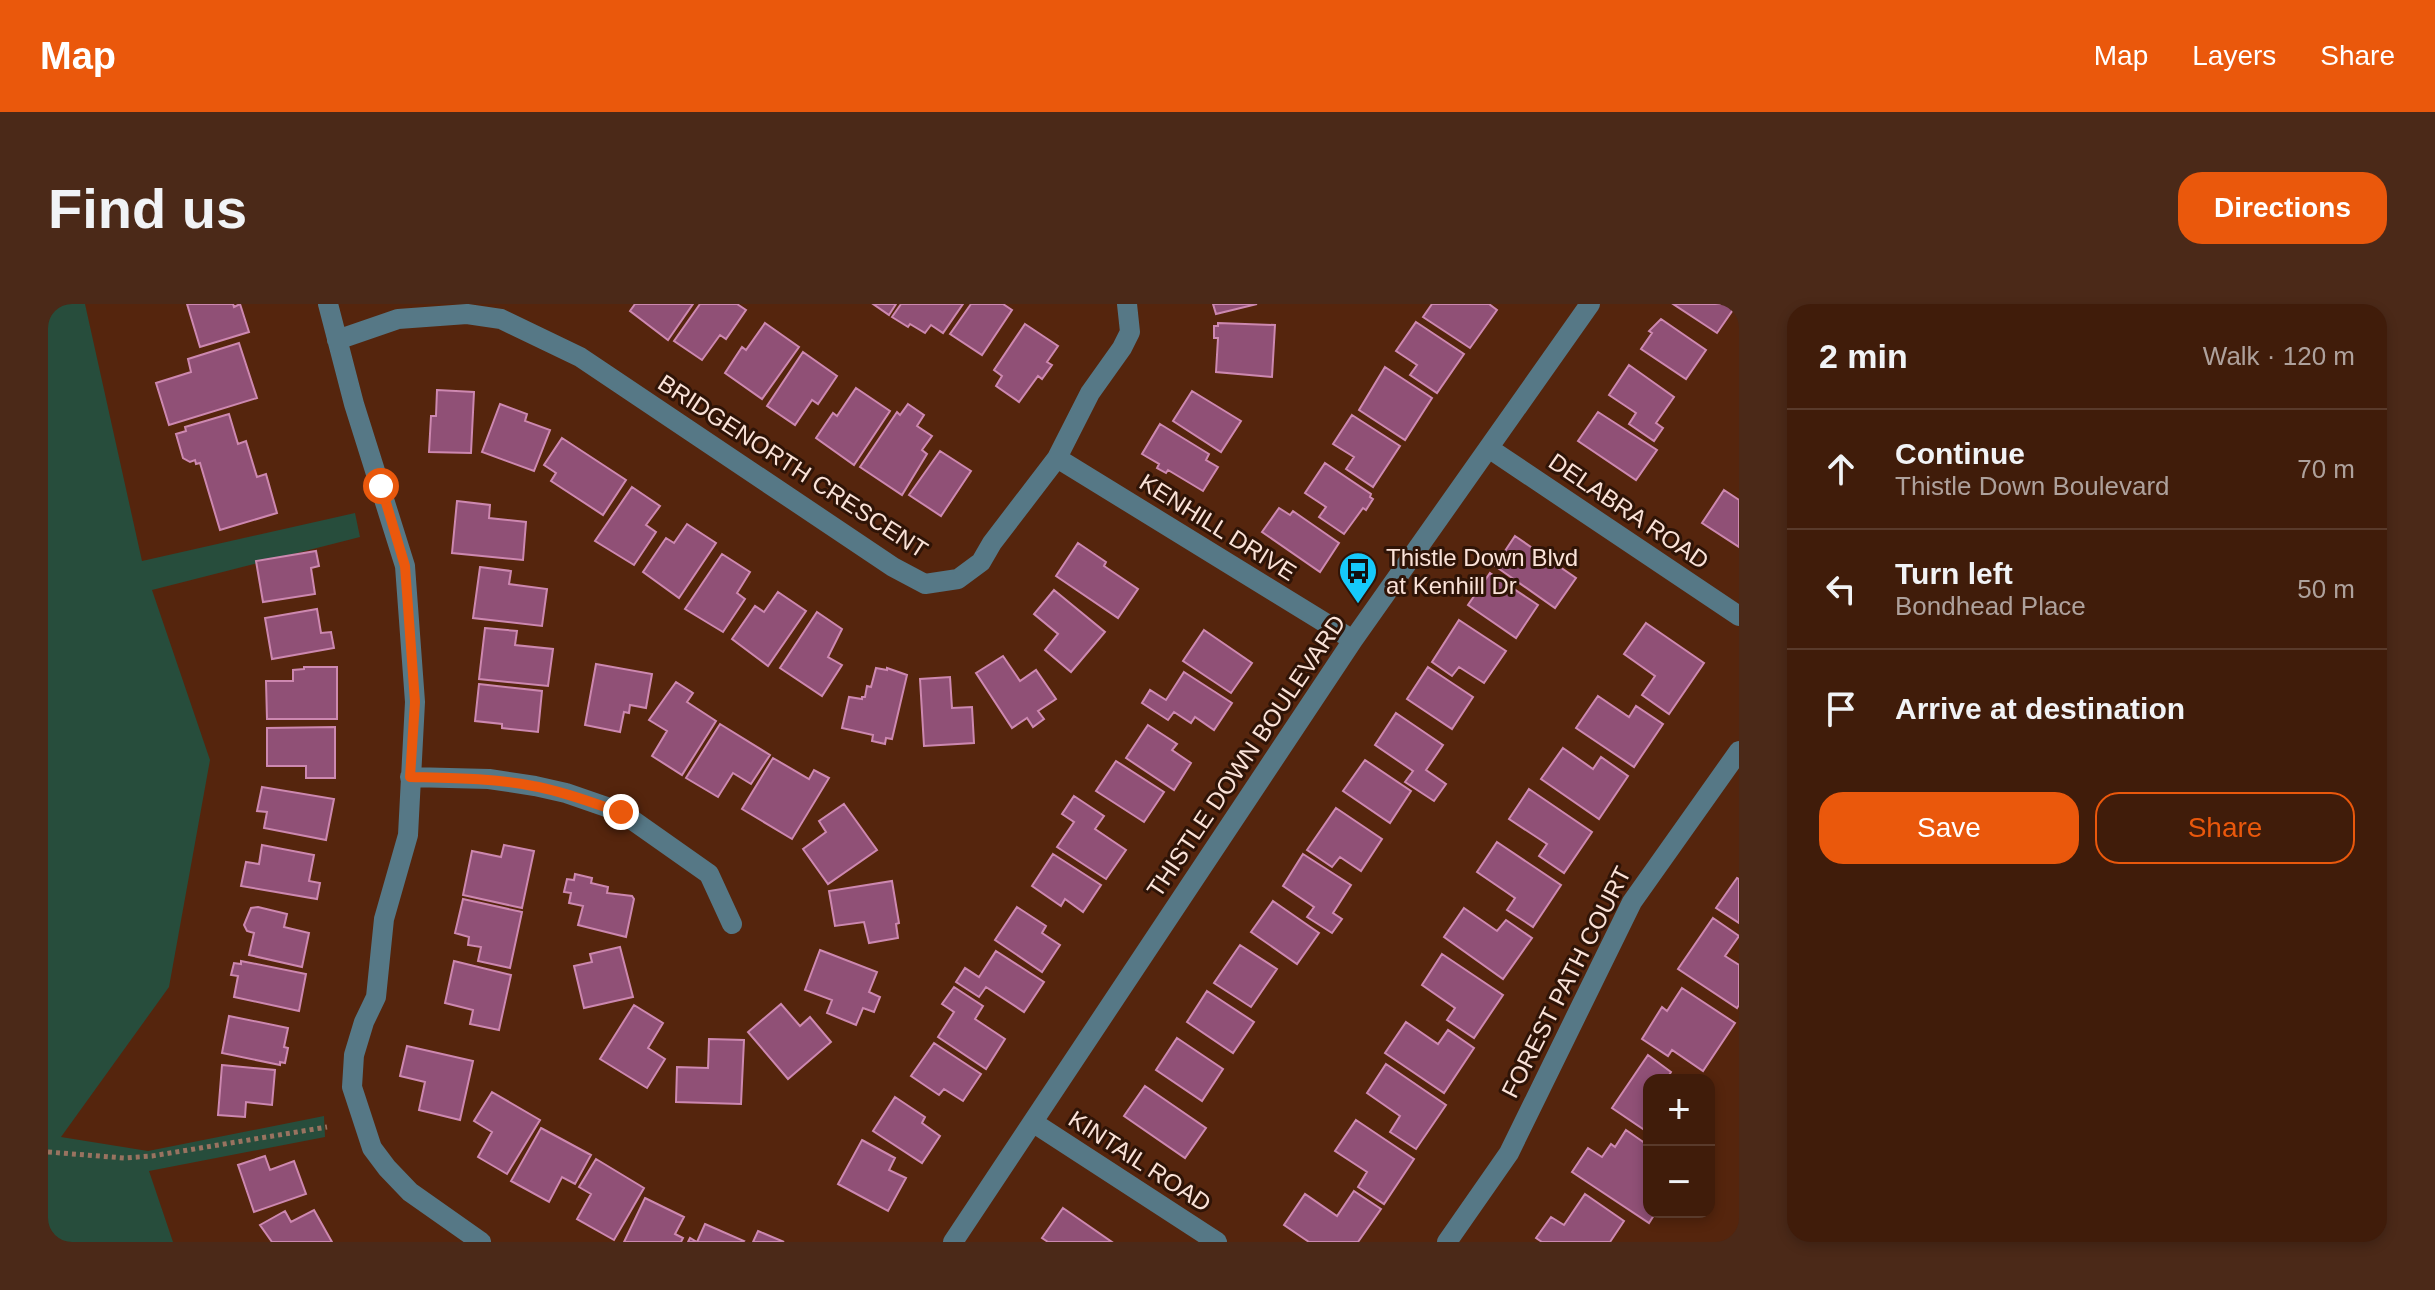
<!DOCTYPE html>
<html lang="en">
<head>
<meta charset="utf-8">
<style>
  :root { --surface:#401c0a; --page:#4b2918; --text:#f1f3f6; --muted:#aea19c; --line:#593a2b; --accent:#ea580c }
  body { margin:0; font-family:Arial,sans-serif; background:var(--page); color:var(--text) }
  .controls { position:absolute; right:24px; bottom:24px; display:grid; overflow:hidden; border-radius:16px; box-shadow:0 4px 12px #0003 }
  .controls button { width:72px; height:72px; display:grid; place-items:center; padding:0; border:0; border-bottom:2px solid var(--line); background:var(--surface); color:var(--text); font:40px sans-serif }
  .stop { position:absolute; width:24px; height:24px; margin:-18px; border:6px solid #ea580c; border-radius:50%; background:#fff }
  .stop.end { background:#ea580c; border-color:#fff; box-shadow:0 2px 8px #0008 }
  .list { margin:0; padding:0; list-style:none }
  h2 { display:flex; justify-content:space-between; align-items:center; height:104px; margin:0; padding:0 32px; font-size:34px }
  h2 small { font-size:26px; font-weight:400; color:var(--muted) }
  .list li { display:grid; grid-template-columns:52px 1fr auto; gap:24px; align-items:center; box-sizing:border-box; height:120px; padding:0 32px; border-top:2px solid var(--line) }
  .list b { display:block; font-size:30px; white-space:nowrap }
  .list p { margin:0; font-size:26px; white-space:nowrap; color:var(--muted) }
  .list em { font-size:26px; font-style:normal; color:var(--muted) }
  .actions { display:flex; gap:16px; padding:24px 32px }
  .actions a { flex:1; padding:18px 0; border:2px solid var(--accent); border-radius:24px; text-align:center; font-size:28px; color:var(--accent) }
  .actions .main { background:var(--accent); color:#fff }
  .icon { flex:none; width:44px; height:44px; fill:none; stroke:currentColor; stroke-width:2; stroke-linecap:round; stroke-linejoin:round }
  .map { position:relative; flex:none; width:1691px; height:938px; overflow:hidden; border-radius:24px }
  header { display:flex; align-items:center; gap:48px; box-sizing:border-box; height:112px; padding:0 40px; background:var(--accent); color:#fff }
  header strong { font-size:38px }
  nav { display:flex; gap:44px; margin-inline-start:auto; font-size:28px }
  .intro { display:flex; align-items:center; justify-content:space-between; box-sizing:border-box; height:192px; padding:0 48px }
  h1 { margin:0; font-size:56px }
  .button { padding:20px 36px; border-radius:24px; background:var(--accent); color:#fff; font-size:28px; font-weight:700 }
  main { display:flex; gap:48px; padding:0 48px }
  aside { flex:1; background:var(--surface); border-radius:24px; box-shadow:0 4px 12px #0003 }
  .map>svg:first-child { display:block }
  .green { fill:#274d3c }
  .building { fill:#905076; stroke:#cd88b0; stroke-width:2 }
  .lines { fill:none; stroke-linecap:round; stroke-linejoin:round }
  .path { stroke:#997360; stroke-width:5; stroke-dasharray:4 4; stroke-linecap:butt }
  .minor { stroke:#567886; stroke-width:20 }
  .route { stroke:#ea580c; stroke-width:10 }
  .labels { text-anchor:middle; dominant-baseline:central; stroke-width:6; stroke-linejoin:round; paint-order:stroke }
  .street-label { font-size:24px; fill:#fae2d8; stroke:#2f1407 }
  .poi-label { font-size:24px; fill:#fae2d8; stroke:#2f1407; text-anchor:start }
</style>
</head>
<body>
<header>
<strong>Map</strong>
<nav><a>Map</a><a>Layers</a><a>Share</a></nav>
</header>
<div class="intro"><h1>Find us</h1><a class="button">Directions</a></div>
<main>
<div class="map">
<svg width="1691" height="938" viewBox="0 0 1691 938">
  <rect width="100%" height="100%" fill="#55250d"/>
  <path class="green" d="M0,0h37l57,257 213,-48 5,24 -208,53 58,170 -41,227 -108,150 87,14 176,-35 1,21 -176,34 24,71h-125z"/>
  <path class="building" d="M139,0h46l1,3 6,-3 9,28 -49,15z
    M587,0h58l-25,36 -38,-29z
    M652,0h37l9,6 -20,29 -6,-4 -18,25 -28,-19z
    M825,0h23l-7,11z
    M853,0h62l-20,29 -12,-8 -6,8 -15,-9 -2,3 -16,-10z
    M923,0h32l9,6 -30,45 -32,-21z
    M1165,0h44l-41,10z
    M1384,0h57l8,6 -27,38 -47,-31z
    M1625,0h64l-20,29z
    M1613,15l45,31 -20,29 -45,-30 11,-16 -3,-2z
    M1368,18l48,32 -27,39 -27,-18 7,-10 -21,-14z
    M717,19l34,24 -37,52 -37,-26 17,-26 4,3z
    M1170,19l57,2 -3,52 -56,-5 2,-34h-4v-12h4z
    M977,20l33,22 -11,16 5,3 -10,14 -4,-3 -19,26 -23,-16 6,-10 -8,-6z
    M191,39l18,55 -88,27 -13,-42 35,-11 -3,-13z
    M755,48l34,24 -19,28 -6,-4 -17,25 -28,-19z
    M1581,61l45,32 -18,26 7,5 -9,13 -25,-17 7,-11 -27,-18z
    M1337,63l47,31 -27,42 -46,-30z
    M808,84l34,23 -36,54 -38,-27 17,-25 4,3z
    M389,86l37,2 -3,61 -42,-1 2,-36h5z
    M1144,87l49,30 -20,31 -48,-31z
    M452,100l27,10 -2,7 25,9 -16,41 -52,-19z
    M860,100l16,11 -7,11 15,10 -10,14 5,4 -25,41 -42,-28 37,-55 3,3z
    M1550,108l59,38 -21,30 -58,-39z
    M181,110l9,30 8,-3 11,36 9,-3 11,39 -57,17 -20,-67 -4,1 -1,-4 -5,2 -7,-4 -7,-24 10,-3 -1,-4z
    M1304,111l48,31 -27,41 -27,-18 8,-12 -21,-13z
    M1112,120l49,30 -3,6 12,7 -15,24 -35,-21 -2,3 -9,-5 2,-4 -17,-10z
    M514,134l64,42 -23,35 -52,-34 5,-8 -12,-8z
    M892,147l31,20 -30,45 -32,-21z
    M1277,159l46,31 -1,3 3,2 -7,11 -3,-2 -19,26 -25,-17 7,-10 -21,-14z
    M584,183l28,19 -14,19 10,7 -22,33 -39,-24z
    M1676,186l15,10v47l-37,-24z
    M409,197l33,4 -1,13 37,4 -3,38 -71,-7z
    M1231,204l11,7 3,-4 46,32 -19,29 -58,-40z
    M639,220l29,19 -37,55 -36,-26 23,-34 8,5z
    M1467,232l61,42 -21,30 -60,-42z
    M1030,239l28,19 -2,4 34,23 -20,29 -62,-42z
    M268,247l3,15 -8,2 4,26 -52,8 -7,-41z
    M674,250l28,18 -13,21 8,6 -22,33 -38,-23z
    M432,263l31,4 -2,13 38,5 -5,37 -69,-8z
    M1442,269l48,32 -22,33 -48,-33z
    M1006,286l51,42 -34,40 -26,-22 13,-16 -24,-20z
    M730,288l28,19 -38,55 -36,-27 23,-33 9,6z
    M269,305l4,24 10,-1 3,16 -62,11 -7,-41z
    M769,308l25,17 -14,28 14,8 -20,31 -42,-28z
    M1411,316l47,31 -22,32 -25,-16 -7,9 -20,-14z
    M1598,319l58,40 -35,51 -27,-19 13,-19 -31,-22z
    M437,324l32,3 -2,14 38,4 -5,37 -69,-7z
    M1156,326l48,33 -21,30 -48,-32z
    M955,352l17,25 16,-11 20,29 -18,12 6,8 -11,8 -6,-9 -15,10 -36,-55z
    M548,360l56,10 -6,34 -16,-3 -1,8 -5,-1 -4,20 -35,-7z
    M256,363h33v52h-70l-1,-38h27v-11l11,-1z
    M1380,363l45,30 -21,32 -45,-30z
    M828,364l11,2v-2l20,7 -15,64 -6,-1 -1,6 -13,-3 1,-6 -31,-7 7,-31 13,2v-2h3l2,-11 4,1z
    M1136,368l48,31 -18,27 -19,-13 -4,6 -17,-11 -6,8 -26,-17 8,-13 16,10z
    M902,373l2,31 20,-1 2,36 -50,3 -4,-67z
    M628,378l17,11 -6,9 29,19 -34,54 -30,-19 15,-25 -18,-11z
    M431,380l63,7 -4,41 -36,-4v-4l-27,-3z
    M1550,392l31,21 7,-11 27,18 -29,43 -58,-39z
    M1348,409l47,32 -17,25 20,14 -12,17 -29,-19 8,-11 -38,-26z
    M672,420l50,31 -19,29 -18,-11 -15,24 -32,-19z
    M1100,421l29,19 -5,6 19,13 -17,27 -48,-32z
    M287,423v51h-29v-12h-39v-38z
    M1515,444l30,21 8,-12 27,19 -29,43 -58,-40z
    M725,454l36,21 5,-9 15,8 -37,61 -50,-30z
    M1317,456l46,31 -21,32 -47,-32z
    M1068,457l48,31 -20,30 -48,-31z
    M214,483l72,12 -8,41 -62,-12 3,-16 -10,-1z
    M1481,485l63,43 -28,41 -25,-17 8,-12 -38,-25z
    M1026,492l30,20 -9,13 31,21 -20,29 -49,-32 17,-25 -12,-8z
    M796,500l33,46 -49,34 -25,-35 23,-17 -7,-11z
    M1288,504l46,31 -21,32 -21,-14 -8,10 -25,-17z
    M1449,538l64,43 -28,42 -26,-17 8,-12 -38,-26z
    M214,541l52,10 -5,26 11,2 -3,16 -76,-13 5,-24 13,2z
    M456,541l30,6 -12,57 -59,-13 9,-44 29,6z
    M1005,550l48,31 -18,27 -18,-13 -4,7 -29,-20z
    M1255,550l48,31 -18,28 9,6 -10,14 -25,-16 7,-10 -31,-21z
    M527,570l17,4 -1,5 17,4 -1,6 25,3 2,3 -8,38 -48,-12 5,-19 -14,-3 2,-10 -7,-1 3,-13 7,1z
    M1689,574l2,1v44l-23,-15z
    M844,577l7,42 -3,1 2,14 -29,5 -5,-21 -29,4 -6,-35z
    M415,595l59,13 -12,56 -32,-7 3,-14 -13,-2 1,-8 -14,-4z
    M1225,597l46,32 -22,31 -46,-32z
    M210,603l29,7 -3,13 25,6 -7,34 -53,-12 5,-22 -7,-2 -3,-6 7,-17z
    M969,603l29,19 -4,7 18,12 -18,27 -47,-32z
    M1416,604l33,23 9,-11 26,18 -29,41 -59,-42z
    M1665,614l26,18 -14,20 14,9v40l-2,3 -59,-39z
    M1192,641l37,24 -26,38 -37,-24z
    M572,643l13,50 -49,11 -10,-42 18,-4 -2,-8z
    M772,646l57,22 -8,20 11,5 -6,15 -11,-4 -7,17 -29,-12 5,-13 -27,-10z
    M948,647l48,31 -20,30 -38,-25 -7,10 -23,-15 9,-14 14,9z
    M1394,650l61,41 -29,43 -27,-18 8,-12 -33,-23z
    M193,657l65,13 -7,37 -65,-14 4,-21 -7,-1 3,-12 7,1z
    M406,657l57,14 -12,55 -29,-6 3,-14 -28,-7z
    M906,683l29,19 -8,13 30,20 -19,30 -48,-32 16,-25 -12,-8z
    M1634,684l53,35 -32,48 -31,-21 -4,6 -26,-17 20,-32 5,4z
    M1159,687l47,31 -21,31 -46,-31z
    M733,700l19,22 10,-9 21,25 -43,37 -40,-47z
    M586,701l29,18 -15,25 17,11 -18,29 -47,-29z
    M181,712l59,12 -4,19 4,1 -3,15 -5,-1v3l-58,-12z
    M1358,718l32,22 10,-14 26,18 -30,45 -59,-40z
    M1129,734l46,31 -21,32 -46,-31z
    M661,735l35,1 -3,64 -65,-2 1,-35 31,1z
    M886,739l47,31 -18,27 -19,-12 -5,6 -28,-19z
    M359,742l66,15 -13,59 -41,-10 6,-28 -25,-6z
    M1600,751l23,17 -3,5 4,3h-23v53l-37,-25z
    M1338,760l60,41 -30,44 -26,-17 10,-16 -33,-23z
    M174,761l53,5 -3,35 -26,-3 -1,15 -27,-2z
    M1097,782l61,42 -21,30 -61,-42z
    M444,788l48,28 -33,54 -29,-17 14,-25 -18,-11z
    M847,793l30,20 -3,6 18,13 -18,27 -49,-32z
    M1308,816l58,39 -30,45 -26,-17 9,-15 -32,-21z
    M493,824l50,27 -16,29 -13,-7 -13,25 -38,-21z
    M1578,826l23,16v66h7l-7,11 -77,-51 16,-24 14,9 9,-13 4,3z
    M814,836l33,18 -6,12 17,8 -18,33 -50,-27z
    M217,852l5,14 24,-9 12,33 -52,18 -16,-47z
    M548,855l48,29 -30,52 -37,-21 14,-25 -12,-7z
    M1306,887l27,18 -23,33h-49l-25,-17 21,-31 32,22z
    M1537,890l39,27 -14,21h-68l-6,-4 15,-21 13,8z
    M597,894l39,19 -9,17 8,4 -2,4h-57z
    M1015,904l49,34h-64l-6,-4z
    M266,906l18,32h-60l-12,-17 25,-14 6,11z
    M657,920l39,17 -1,1h-55l2,-4 7,4z
    M710,927l26,11h-31z"/>
  <g class="lines">
    <path class="path" d="M0,848l76,6 28,-2 175,-29"/>
    <path class="minor" d="M280,0l26,100 51,162 10,136 -7,133 -24,84 -8,78 -12,25 -10,33 -2,32 20,61 15,20 23,24 71,50
      M289,36l61,-21 69,-5 34,5 79,38 313,210 32,17 33,-5 23,-17 11,-19 65,-85 33,-65 32,-45 8,-16 -3,-28
      M1442,145l249,167
      M1009,154l296,182
      M362,473l79,2 46,7 31,7 55,19 88,62 23,50
      M986,819l183,119
      M905,938l400,-602 237,-336
      M1399,938l62,-89 123,-251 107,-151"/>
  </g>
  <g class="lines">
    <path class="route" d="M333,182l24,80 10,136 -5,75c41,1 82,1 123,9 30,5 59,17 88,26"/>
  </g>
  <defs>
    <symbol id="bus-pin" viewBox="-11 -11 22 30"><path d="M0 17L-7.5 6A9.5 9.5 0 1 1 7.5 6Z" fill="#15cafb" stroke="#2f1407"/><path d="M-5-6H5V4H4V6H2V4H-2V6H-4V4H-5ZM-3.5-4V0h7V-4ZM-3.5 1.2v1.5H-2V1.2ZM2 1.2v1.5H3.5V1.2Z" fill="#111"/></symbol>
  </defs>
  <g fill-rule="evenodd">
    <use href="#bus-pin" x="1288" y="245" width="44" height="60"/>
  </g>
  <g class="labels">
    <g class="street-label">
      <text transform="translate(745 162) rotate(33)">BRIDGENORTH CRESCENT</text>
      <text transform="translate(1581 207) rotate(34)">DELABRA ROAD</text>
      <text transform="translate(1170 223) rotate(32)">KENHILL DRIVE</text>
      <text transform="translate(1198 452) rotate(-56)">THISTLE DOWN BOULEVARD</text>
      <text transform="translate(1518 678) rotate(-63)">FOREST PATH COURT</text>
      <text transform="translate(1092 857) rotate(33)">KINTAIL ROAD</text>
    </g>
    <g class="poi-label">
      <text x="1338" y="253">Thistle Down Blvd<tspan x="1338" dy="28">at Kenhill Dr</tspan></text>
    </g>
  </g>
</svg>
<div class="controls">
<button>+</button>
<button>−</button>
</div>
<div class="stop" style="left:333px;top:182px"></div>
<div class="stop end" style="left:573px;top:508px"></div>
</div>
<aside>
<h2>2 min<small>Walk · 120 m</small></h2>
<ul class="list">
<li><svg class="icon" aria-label="ahead" viewBox="0 0 24 24"><path d="M12 20V5M6 11l6-6 6 6"/></svg><div><b>Continue</b><p>Thistle Down Boulevard</p></div><em>70 m</em></li>
<li><svg class="icon" aria-label="left" viewBox="0 0 24 24"><path d="M17 20v-9H6M10 6l-5 5 5 5"/></svg><div><b>Turn left</b><p>Bondhead Place</p></div><em>50 m</em></li>
<li><svg class="icon" aria-label="arrive" viewBox="0 0 24 24"><path d="M6 21V4h12l-3 4 3 4H6"/></svg><div><b>Arrive at destination</b></div></li>
</ul>
<div class="actions"><a class="main">Save</a><a>Share</a></div>
</aside>
</main>
</body>
</html>
